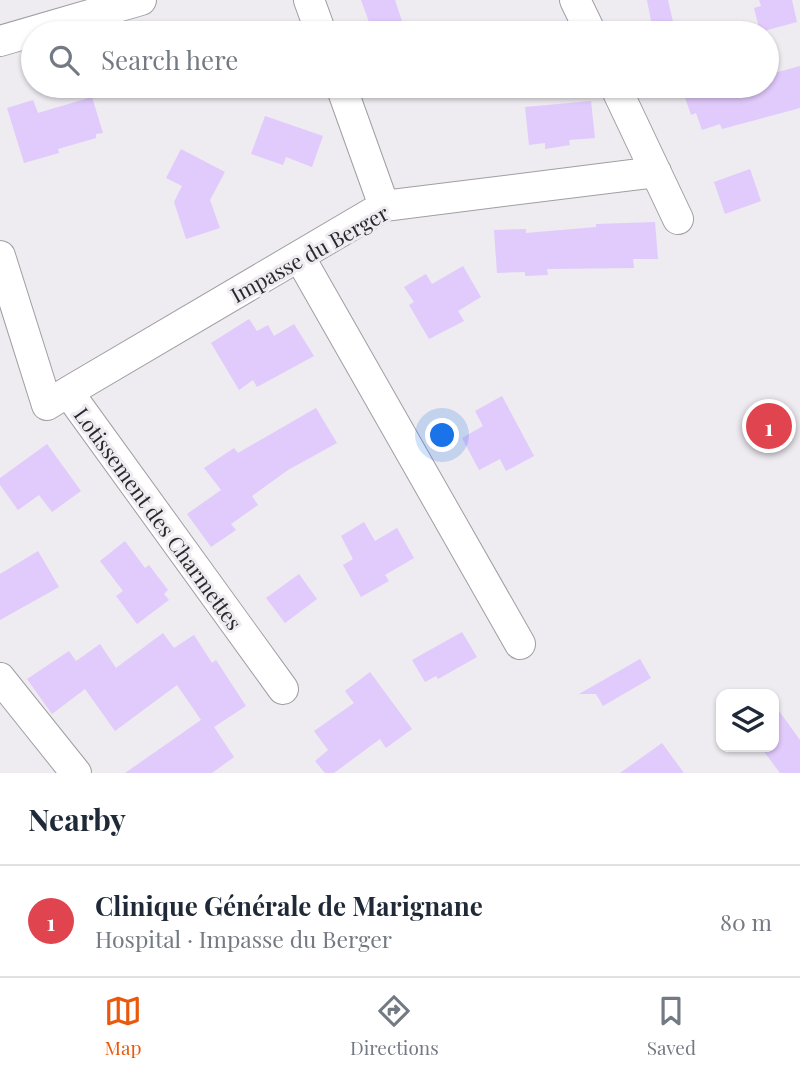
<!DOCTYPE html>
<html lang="en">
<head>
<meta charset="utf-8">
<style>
  :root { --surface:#fff; --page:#f2f2f3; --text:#1f2937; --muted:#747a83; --line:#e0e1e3; --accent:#ea580c }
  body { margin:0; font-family:"Playfair Display",serif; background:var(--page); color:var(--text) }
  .controls { position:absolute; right:21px; bottom:21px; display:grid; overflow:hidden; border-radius:14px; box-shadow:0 2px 5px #0004 }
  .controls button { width:63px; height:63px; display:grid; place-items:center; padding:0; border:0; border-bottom:2px solid var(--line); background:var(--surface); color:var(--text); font:35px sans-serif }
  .you { position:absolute; left:443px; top:436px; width:24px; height:24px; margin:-18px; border:5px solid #fff; border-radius:50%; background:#1a73e8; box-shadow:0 0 0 10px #1a73e833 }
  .badge { display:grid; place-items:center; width:46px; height:46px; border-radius:50%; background:var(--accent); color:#fff; font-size:23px; font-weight:700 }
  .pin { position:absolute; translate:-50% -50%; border:4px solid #fff; box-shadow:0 2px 7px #0006 }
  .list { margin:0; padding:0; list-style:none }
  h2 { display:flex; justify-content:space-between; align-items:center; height:91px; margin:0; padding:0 28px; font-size:30px }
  h2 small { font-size:23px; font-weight:400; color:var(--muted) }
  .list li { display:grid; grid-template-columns:46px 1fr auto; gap:21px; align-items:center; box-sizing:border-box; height:112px; padding:0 28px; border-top:2px solid var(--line) }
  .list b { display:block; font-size:26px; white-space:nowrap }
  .list p { margin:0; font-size:23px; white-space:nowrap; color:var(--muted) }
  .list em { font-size:23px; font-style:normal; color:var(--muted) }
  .icon { flex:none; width:38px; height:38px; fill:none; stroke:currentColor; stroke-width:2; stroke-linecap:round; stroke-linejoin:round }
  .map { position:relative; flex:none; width:800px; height:773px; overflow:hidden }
  .search { position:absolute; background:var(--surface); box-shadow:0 2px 5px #0004; left:21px; right:21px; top:21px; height:77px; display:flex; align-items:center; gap:18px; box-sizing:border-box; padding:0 24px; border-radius:38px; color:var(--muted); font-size:26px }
  .sheet { height:203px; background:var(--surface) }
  nav { display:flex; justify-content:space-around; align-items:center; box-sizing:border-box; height:98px; border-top:2px solid var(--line); background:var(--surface); font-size:19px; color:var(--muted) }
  nav a { display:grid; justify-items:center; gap:4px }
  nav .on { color:var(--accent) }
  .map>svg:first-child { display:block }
  .building { fill:#e1cafc }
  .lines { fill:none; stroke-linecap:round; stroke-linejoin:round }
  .street-casing { stroke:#a09ea3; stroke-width:32 }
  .street { stroke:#fff; stroke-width:30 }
  .labels { text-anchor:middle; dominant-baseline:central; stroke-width:6; stroke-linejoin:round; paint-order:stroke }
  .street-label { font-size:21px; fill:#29292b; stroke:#eeebf1 }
</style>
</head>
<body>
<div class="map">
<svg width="800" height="773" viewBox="0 0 800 773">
  <rect width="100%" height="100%" fill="#eeebf1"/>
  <path class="building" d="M361,0h34l11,33h-33z
    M647,0h21l6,26 -21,5z
    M759,0h33l5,22 -37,10 -6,-24 7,-2z
    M800,66v42l-78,21 -2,-5 -18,6 -6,-17 -5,2 -10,-29h86v-11z
    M92,97l11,36 -7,1v4l-38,11 1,4 -35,10 -17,-55 26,-8 5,13z
    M591,101l4,37 -26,2 1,5 -25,4v-6l-16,2 -4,-38z
    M265,116l58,20 -11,31 -26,-10 -3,8 -32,-11z
    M181,149l44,23 -15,28 10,28 -34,11 -12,-37 8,-16 -16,-8z
    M750,169l11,32 -36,13 -11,-32z
    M655,222l3,37h-25l1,9 -87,1 1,6 -23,1v-4l-28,1 -3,-43 32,-1v4l70,-6v-3z
    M463,266l18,31 -23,14 6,10 -35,18 -20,-34 5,-3 -10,-15 22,-13 6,10z
    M249,319l8,12 11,-6 6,11 20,-12 20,32 -57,31 -4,-7 -14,10 -28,-47z
    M502,396l32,60 -28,15 -6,-12 -21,11 -17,-32 21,-12 -8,-15z
    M316,408l21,35 -49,27 -36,26 6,9 -27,19 5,6 -25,17 -24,-33 34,-24 -17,-22 30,-20 4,5z
    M47,444l34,47 -29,21 -13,-17 -21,15 -18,-25v-7z
    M364,522l11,19 22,-13 17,30 -29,17 4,6 -28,16 -18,-32 10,-6 -12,-23z
    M125,541l20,27 4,-3 19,25 -4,4 5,6 -32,24 -21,-28 7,-5 -23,-30z
    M38,551l21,36 -59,33v-46z
    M299,574l18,25 -32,24 -19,-25z
    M462,632l15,25 -39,22 -2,-3 -11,6 -13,-22z
    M163,633l11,15 20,-13 18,28 4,-3 30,46 -32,21 20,30 -22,16h-87l76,-53 -24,-35 -62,46 -30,-42 -33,25 -25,-35 42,-28 7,10 24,-17 16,24z
    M640,659l11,19 -48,28 -7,-12h-17z
    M370,672l42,57 -26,19 -6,-9 -46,34h-9l-10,-12 13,-11 -14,-19 40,-28 -9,-12z
    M774,704l26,36v33h-20l-18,-24 12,-2z
    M662,743l22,30h-64z"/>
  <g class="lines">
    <defs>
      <path id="street" d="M309,0l12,33
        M575,0l16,33
        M0,41l141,-41
        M341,86l43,120
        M615,86l63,133
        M0,256l47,149 21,-13 215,297
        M299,256l221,388
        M68,392l316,-186 272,-34
        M0,678l76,95"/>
    </defs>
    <use href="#street" class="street-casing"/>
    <use href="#street" class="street"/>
  </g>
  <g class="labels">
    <g class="street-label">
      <text transform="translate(309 253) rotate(-29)">Impasse du Berger</text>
      <text transform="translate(159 518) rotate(54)">Lotissement des Charmettes</text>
    </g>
  </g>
</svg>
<div class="controls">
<button><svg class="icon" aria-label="layers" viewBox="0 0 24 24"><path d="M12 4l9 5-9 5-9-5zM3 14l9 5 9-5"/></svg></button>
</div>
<div class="you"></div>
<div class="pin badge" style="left:769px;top:426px;background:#e0444e">1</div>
<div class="search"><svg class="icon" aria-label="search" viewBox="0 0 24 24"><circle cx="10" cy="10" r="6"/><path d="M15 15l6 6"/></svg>Search here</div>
</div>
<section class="sheet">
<h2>Nearby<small></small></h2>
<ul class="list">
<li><span class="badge" style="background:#e0444e">1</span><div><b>Clinique Générale de Marignane</b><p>Hospital · Impasse du Berger</p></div><em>80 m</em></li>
</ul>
</section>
<nav>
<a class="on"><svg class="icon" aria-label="map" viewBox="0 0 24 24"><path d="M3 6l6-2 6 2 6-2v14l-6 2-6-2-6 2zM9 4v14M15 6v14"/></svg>Map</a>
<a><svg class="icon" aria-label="directions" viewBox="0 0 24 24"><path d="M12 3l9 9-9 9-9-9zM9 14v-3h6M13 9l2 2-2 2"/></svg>Directions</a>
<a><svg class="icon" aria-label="saved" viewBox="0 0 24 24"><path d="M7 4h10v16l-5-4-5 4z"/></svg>Saved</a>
</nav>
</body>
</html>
